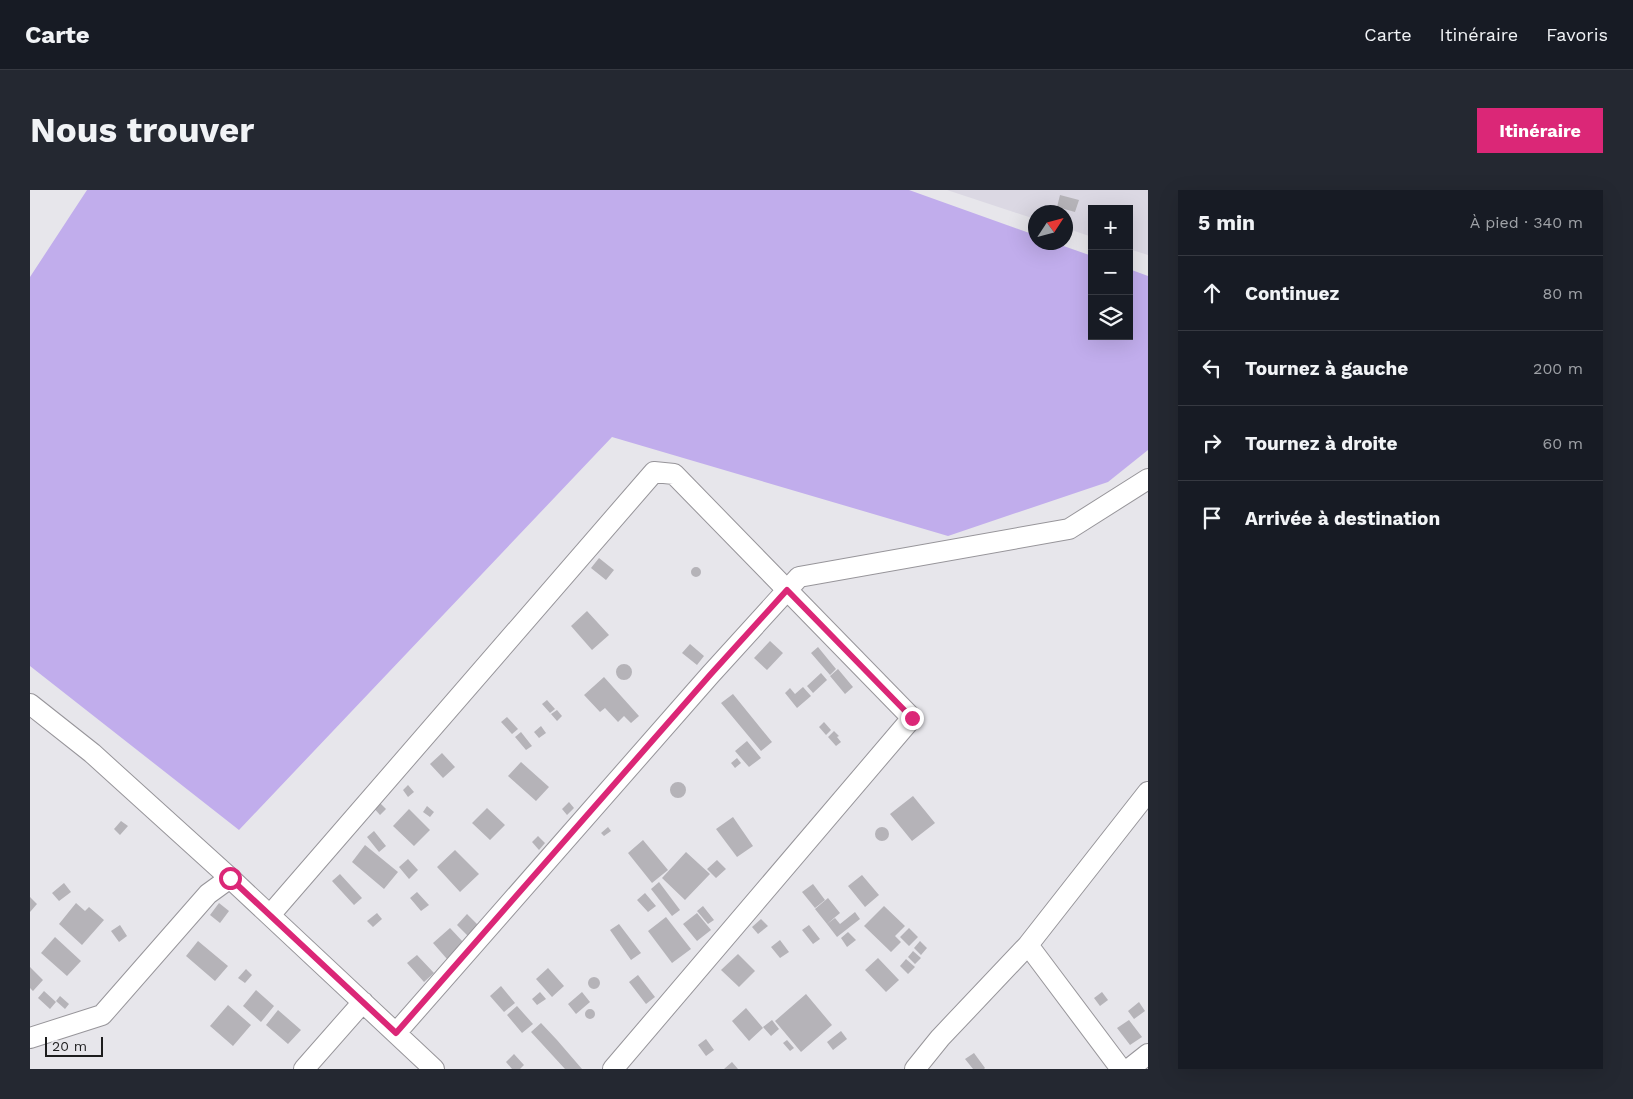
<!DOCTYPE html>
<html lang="fr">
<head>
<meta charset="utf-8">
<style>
  :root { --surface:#171b24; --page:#242831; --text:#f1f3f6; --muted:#9ea1a6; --line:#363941; --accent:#db2777 }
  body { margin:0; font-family:"Work Sans",sans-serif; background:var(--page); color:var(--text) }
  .controls { position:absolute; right:15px; top:15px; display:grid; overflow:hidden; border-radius:0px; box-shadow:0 5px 20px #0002 }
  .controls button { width:45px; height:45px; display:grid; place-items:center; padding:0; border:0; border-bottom:1px solid var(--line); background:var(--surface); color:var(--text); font:25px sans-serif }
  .compass { position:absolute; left:998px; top:15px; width:45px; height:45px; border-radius:50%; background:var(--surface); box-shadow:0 5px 20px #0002; rotate:54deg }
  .scale { position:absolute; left:15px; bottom:12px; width:58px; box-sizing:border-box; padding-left:5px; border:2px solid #1d1d1e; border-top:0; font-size:14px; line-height:18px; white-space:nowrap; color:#1d1d1e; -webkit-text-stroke:4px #e7e6eb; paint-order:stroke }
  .stop { position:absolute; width:15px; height:15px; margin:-11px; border:4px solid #db2777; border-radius:50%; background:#fff }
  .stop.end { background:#db2777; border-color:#fff; box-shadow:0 1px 5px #0008 }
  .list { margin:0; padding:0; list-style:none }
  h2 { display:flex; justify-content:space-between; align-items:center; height:65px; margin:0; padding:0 20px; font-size:21px }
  h2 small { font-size:16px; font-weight:400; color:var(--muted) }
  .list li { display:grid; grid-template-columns:32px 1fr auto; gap:15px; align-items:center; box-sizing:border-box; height:75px; padding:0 20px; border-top:1px solid var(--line) }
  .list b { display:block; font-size:19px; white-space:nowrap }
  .list em { font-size:16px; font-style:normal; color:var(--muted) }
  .icon { flex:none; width:28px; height:28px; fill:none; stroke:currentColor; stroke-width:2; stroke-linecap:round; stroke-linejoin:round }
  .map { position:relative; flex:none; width:1118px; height:879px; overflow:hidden; border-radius:0px }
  header { display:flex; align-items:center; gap:30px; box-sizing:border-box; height:70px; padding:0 25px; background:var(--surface); border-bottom:1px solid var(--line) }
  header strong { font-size:24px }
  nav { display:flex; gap:28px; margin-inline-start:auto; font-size:18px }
  .intro { display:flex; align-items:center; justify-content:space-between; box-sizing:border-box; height:120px; padding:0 30px }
  h1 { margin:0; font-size:35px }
  .button { padding:12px 22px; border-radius:0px; background:var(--accent); color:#fff; font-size:18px; font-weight:700 }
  main { display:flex; gap:30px; padding:0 30px }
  aside { flex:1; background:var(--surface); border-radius:0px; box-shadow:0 5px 20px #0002 }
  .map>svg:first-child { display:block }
  .built { fill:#dbd8e3 }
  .green { fill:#c1adec }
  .building { fill:#b5b3b8 }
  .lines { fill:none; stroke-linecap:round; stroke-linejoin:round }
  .minor-casing { stroke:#97959a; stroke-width:22 }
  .minor { stroke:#fff; stroke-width:20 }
  .route { stroke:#db2777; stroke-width:6 }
</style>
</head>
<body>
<header>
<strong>Carte</strong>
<nav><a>Carte</a><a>Itinéraire</a><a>Favoris</a></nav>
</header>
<div class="intro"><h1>Nous trouver</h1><a class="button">Itinéraire</a></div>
<main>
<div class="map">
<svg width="1118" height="879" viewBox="0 0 1118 879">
  <rect width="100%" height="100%" fill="#e7e6eb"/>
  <path class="built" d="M917,0h201v65l-19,-6v-40h-37v28l-26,-9v-16h-30l-1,7z"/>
  <path class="green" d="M57,0h822l126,45 1,7 19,1 37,13v80h37v-67l19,7v174l-40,32 -160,54 -336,-99 -373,393 -209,-164v-389z"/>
  <path class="building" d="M1030,5l19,5 -4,12 -18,-5z
    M569,368l15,12 -8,10 -15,-12z
    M661 382a5 5 0 1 1 10 0a5 5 0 1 1-10 0Z
    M557,421l22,24 -17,15 -21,-24z
    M740,451l13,12 -16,17 -13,-12z
    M660,454l14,12 -7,9 -15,-12z
    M788,457l18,22 -6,6 -19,-22z
    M586 482a8 8 0 1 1 16 0a8 8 0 1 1-16 0Z
    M808,479l15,18 -8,7 -15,-18z
    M791,483l6,7 -14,13 -6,-7z
    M574,487l35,39 -8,7 -7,-7 -6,6 -13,-14 -5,4 -16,-17z
    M773,497l8,9 -14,12 -12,-15 5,-5 5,6z
    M703,504l39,48 -11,9 -40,-48z
    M517,510l8,9 -5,4 -8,-9z
    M527,520l5,6 -5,5 -6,-7z
    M477,527l11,12 -6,5 -11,-12z
    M794,532l7,8 -5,5 -7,-8z
    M511,536l5,7 -7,5 -5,-6z
    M804,541l5,5 -2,1 4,5 -5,4 -8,-9z
    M491,542l11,14 -6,4 -11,-13z
    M717,551l14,17 -12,9 -14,-16z
    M412,563l13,14 -12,11 -13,-14z
    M707,568l4,5 -6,5 -4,-5z
    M491,572l28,25 -13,14 -28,-25z
    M640 600a8 8 0 1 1 16 0a8 8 0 1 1-16 0Z
    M378,595l6,7 -6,5 -5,-7z
    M883,606l22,27 -23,18 -22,-27z
    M348,611l8,8 -6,6 -8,-9z
    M539,612l5,6 -7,7 -5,-6z
    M397,616l7,6 -4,5 -7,-5z
    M457,618l18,17 -15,15 -18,-17z
    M379,619l21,21 -16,16 -21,-20z
    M703,627l20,29 -16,11 -21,-28z
    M91,631l7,5 -8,9 -6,-6z
    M578,637l3,4 -7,5 -3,-3z
    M845 644a7 7 0 1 1 14 0a7 7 0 1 1-14 0Z
    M344,641l12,15 -7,6 -12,-15z
    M508,646l7,7 -6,7 -7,-8z
    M613,650l25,30 -16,13 -24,-30z
    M335,655l33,27 -14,17 -32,-27z
    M425,660l24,24 -19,18 -23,-25z
    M656,662l24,22 -25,26 -23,-22z
    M378,669l10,11 -9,9 -10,-12z
    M687,670l9,9 -10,9 -9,-9z
    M310,684l22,24 -8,7 -22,-24z
    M832,685l17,20 -14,12 -17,-21z
    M629,692l21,28 -8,6 -21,-27z
    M34,693l7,9 -12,9 -7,-8z
    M783,694l12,16 -10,8 -13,-16z
    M387,702l12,13 -8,6 -11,-13z
    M615,703l11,13 -8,6 -11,-12z
    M0,707l7,7 -7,8z
    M798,708l12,15 -13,11 -12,-15z
    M46,713l9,8 4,-4 15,13 -22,25 -23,-21z
    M189,713l10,8 -9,12 -10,-8z
    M673,716l11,14 -6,4 -11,-13z
    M854,716l21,20 -10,10 6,6 -10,10 -27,-26z
    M825,722l5,7 -23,18 -10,-13 8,-6 5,6z
    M347,723l5,6 -9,8 -6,-6z
    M667,723l14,17 -14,11 -14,-17z
    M437,724l12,12 -11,10 -11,-11z
    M636,727l25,32 -19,14 -24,-32z
    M731,729l7,7 -10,8 -6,-7z
    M589,734l22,29 -10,7 -21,-30z
    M90,735l7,11 -8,6 -8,-11z
    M779,735l11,14 -7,5 -11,-14z
    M420,738l14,15 -17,16 -14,-16z
    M879,738l9,9 -9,9 -9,-9z
    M818,742l8,8 -9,7 -6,-9z
    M25,747l26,24 -14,15 -26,-23z
    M750,750l9,12 -9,6 -9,-11z
    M168,751l30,25 -13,15 -29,-25z
    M890,751l7,7 -6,7 -7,-7z
    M883,761l8,7 -6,6 -7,-7z
    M708,764l17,17 -16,16 -18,-17z
    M387,765l17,18 -10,9 -17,-19z
    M848,768l21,22 -13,12 -21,-22z
    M876,769l9,8 -7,7 -8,-8z
    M0,777l13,13 -10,11 -3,-3z
    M518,778l16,18 -12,11 -16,-18z
    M216,779l6,6 -7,8 -7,-5z
    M608,785l17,22 -9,7 -17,-22z
    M558 793a6 6 0 1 1 12 0a6 6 0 1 1-12 0Z
    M471,796l14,17 -11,9 -14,-16z
    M226,800l18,16 -13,16 -18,-16z
    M14,801l12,11 -6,7 -12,-11z
    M510,802l6,7 -9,6 -5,-6z
    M552,802l8,10 -14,12 -8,-10z
    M1072,802l6,8 -8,6 -6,-8z
    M776,804l26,31 -31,27 -26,-31z
    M30,806l9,8 -4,5 -9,-8z
    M1109,812l6,9 -11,8 -6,-8z
    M198,815l23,20 -18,21 -23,-20z
    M487,816l16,18 -11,9 -15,-18z
    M716,818l17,20 -14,13 -17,-20z
    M555 824a5 5 0 1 1 10 0a5 5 0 1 1-10 0Z
    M248,820l23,20 -13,14 -22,-19z
    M742,830l7,9 -8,7 -8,-9z
    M1099,830l13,17 -12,8 -13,-17z
    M511,833l16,17 25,29h-17l-34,-37z
    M811,841l6,8 -14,11 -6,-8z
    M676,849l8,11 -8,6 -8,-11z
    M757,850l7,8 -4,3 -7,-8z
    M944,863l11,15 -1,1h-11l-8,-10z
    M484,864l10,11 -4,4h-8l-6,-7z
    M702,872l6,7h-14z"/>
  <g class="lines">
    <defs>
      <path id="minor" d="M0,514l62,49 138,125 204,191
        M240,725l384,-443 20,2 238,244 -299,351
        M998,755l93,124
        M366,843l314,-358 89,-98 270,-48 79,-50
        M0,848l72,-23 106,-121 22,-16
        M274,879l59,-67
        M885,879l25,-31 88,-93 120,-153
        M1099,879l19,-15"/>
    </defs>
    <use href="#minor" class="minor-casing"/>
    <use href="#minor" class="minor"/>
  </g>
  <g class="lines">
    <path class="route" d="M200,688l166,155 314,-358 77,-85 125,128"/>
  </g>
</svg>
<div class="controls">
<button>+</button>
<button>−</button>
<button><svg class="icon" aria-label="layers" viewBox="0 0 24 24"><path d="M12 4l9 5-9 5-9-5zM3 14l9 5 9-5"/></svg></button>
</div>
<svg class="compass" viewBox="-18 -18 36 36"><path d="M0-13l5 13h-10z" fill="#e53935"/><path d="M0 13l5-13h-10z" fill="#9ea1a6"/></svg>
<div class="scale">20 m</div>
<div class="stop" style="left:200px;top:688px"></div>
<div class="stop end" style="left:882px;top:528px"></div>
</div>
<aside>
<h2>5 min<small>À pied · 340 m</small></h2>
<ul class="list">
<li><svg class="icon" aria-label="ahead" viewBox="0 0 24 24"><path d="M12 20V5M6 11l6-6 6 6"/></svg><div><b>Continuez</b></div><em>80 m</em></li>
<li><svg class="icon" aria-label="left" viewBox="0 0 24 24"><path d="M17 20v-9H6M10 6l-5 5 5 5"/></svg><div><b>Tournez à gauche</b></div><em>200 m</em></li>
<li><svg class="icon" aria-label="right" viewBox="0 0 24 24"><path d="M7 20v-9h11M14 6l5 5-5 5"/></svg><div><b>Tournez à droite</b></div><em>60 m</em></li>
<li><svg class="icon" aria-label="arrive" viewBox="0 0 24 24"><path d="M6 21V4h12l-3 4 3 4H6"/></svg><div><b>Arrivée à destination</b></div></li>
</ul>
</aside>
</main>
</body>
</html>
